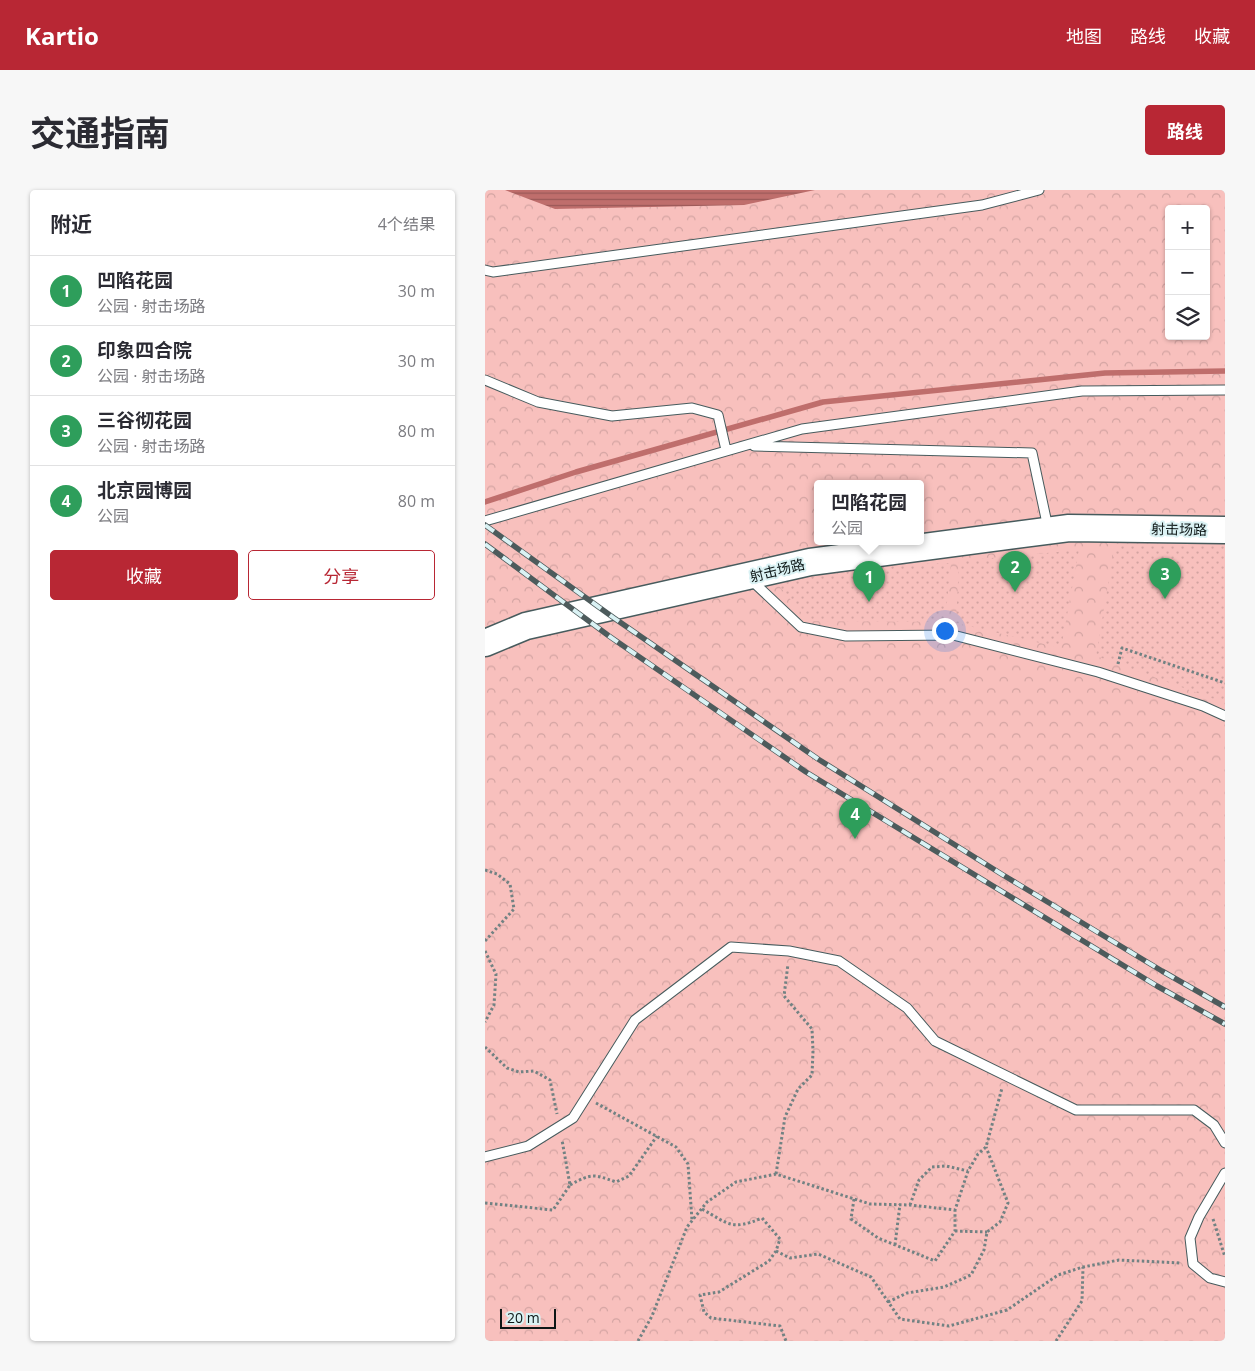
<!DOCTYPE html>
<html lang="zh">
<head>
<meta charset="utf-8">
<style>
  :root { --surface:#fff; --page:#f7f7f7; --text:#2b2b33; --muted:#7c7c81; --line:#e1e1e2; --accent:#b82734 }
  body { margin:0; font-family:"Open Sans","Noto Sans SC",sans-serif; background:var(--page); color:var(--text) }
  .controls { position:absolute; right:15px; top:15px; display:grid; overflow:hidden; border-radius:5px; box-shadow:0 1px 4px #0004 }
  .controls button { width:45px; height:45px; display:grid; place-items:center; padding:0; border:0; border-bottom:1px solid var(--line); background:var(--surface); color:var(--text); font:25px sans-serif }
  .scale { position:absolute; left:15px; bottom:12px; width:56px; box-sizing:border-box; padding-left:5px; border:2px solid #0e1717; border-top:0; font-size:14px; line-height:18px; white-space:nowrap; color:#0e1717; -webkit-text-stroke:4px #daf2f4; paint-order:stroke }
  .you { position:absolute; left:459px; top:440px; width:18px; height:18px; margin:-12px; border:4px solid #fff; border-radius:50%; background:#1a73e8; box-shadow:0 0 0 8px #1a73e833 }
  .badge { display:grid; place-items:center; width:32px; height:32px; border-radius:50%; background:var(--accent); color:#fff; font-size:16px; font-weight:700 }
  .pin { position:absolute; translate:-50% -41px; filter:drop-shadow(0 1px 2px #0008) }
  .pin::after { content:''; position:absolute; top:26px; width:18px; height:15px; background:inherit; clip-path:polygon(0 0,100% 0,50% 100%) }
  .popup { position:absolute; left:329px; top:290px; width:110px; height:65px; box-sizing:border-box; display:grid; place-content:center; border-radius:5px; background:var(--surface); filter:drop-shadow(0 1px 4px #0005); font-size:16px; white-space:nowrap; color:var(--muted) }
  .popup b { font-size:19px; color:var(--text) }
  .popup::after { content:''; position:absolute; left:50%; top:100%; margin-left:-10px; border:10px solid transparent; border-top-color:var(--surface) }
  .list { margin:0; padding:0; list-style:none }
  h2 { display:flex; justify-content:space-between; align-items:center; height:65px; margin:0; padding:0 20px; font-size:21px }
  h2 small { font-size:16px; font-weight:400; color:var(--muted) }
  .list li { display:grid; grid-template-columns:32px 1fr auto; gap:15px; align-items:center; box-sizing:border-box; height:70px; padding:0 20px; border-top:1px solid var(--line) }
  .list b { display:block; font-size:19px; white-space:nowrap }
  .list p { margin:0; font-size:16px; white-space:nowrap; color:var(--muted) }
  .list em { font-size:16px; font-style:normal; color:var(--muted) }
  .actions { display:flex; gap:10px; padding:15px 20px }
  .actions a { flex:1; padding:11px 0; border:1px solid var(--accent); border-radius:5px; text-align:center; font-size:18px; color:var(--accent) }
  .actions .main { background:var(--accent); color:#fff }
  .icon { flex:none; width:28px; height:28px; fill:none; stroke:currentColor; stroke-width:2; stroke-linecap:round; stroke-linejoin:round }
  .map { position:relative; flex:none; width:740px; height:1151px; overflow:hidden; border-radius:5px }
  header { display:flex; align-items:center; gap:30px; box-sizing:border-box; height:70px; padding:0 25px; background:var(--accent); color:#fff }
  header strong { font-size:24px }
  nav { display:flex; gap:28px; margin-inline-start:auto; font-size:18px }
  .intro { display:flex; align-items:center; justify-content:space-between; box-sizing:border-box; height:120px; padding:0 30px }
  h1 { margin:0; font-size:35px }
  .button { padding:12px 22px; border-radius:5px; background:var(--accent); color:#fff; font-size:18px; font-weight:700 }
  main { display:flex; gap:30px; padding:0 30px }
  aside { flex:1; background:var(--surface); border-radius:5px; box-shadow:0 1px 4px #0004 }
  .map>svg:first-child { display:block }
  .park { fill:url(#park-crowns); fill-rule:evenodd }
  .garden { fill:url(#garden-dots) }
  .water { fill:url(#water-rules) }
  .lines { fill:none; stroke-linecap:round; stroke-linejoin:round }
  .stream { stroke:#bf6e6c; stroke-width:5.5 }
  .lane-casing { stroke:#475b5d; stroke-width:11 }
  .secondary-casing { stroke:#475b5d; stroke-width:29 }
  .path { stroke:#728283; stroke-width:3; stroke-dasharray:2.5 2.5; stroke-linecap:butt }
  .lane { stroke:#fff; stroke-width:9 }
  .secondary { stroke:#fff; stroke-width:26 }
  .rail-casing { stroke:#4d5b5c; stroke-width:5.5 }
  .rail { stroke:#daf2f4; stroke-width:4; stroke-dasharray:11; stroke-linecap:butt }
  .labels { text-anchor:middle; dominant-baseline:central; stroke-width:4; stroke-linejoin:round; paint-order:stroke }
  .street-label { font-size:14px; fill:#0e1717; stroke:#daf2f4 }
</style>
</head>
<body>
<header>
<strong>Kartio</strong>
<nav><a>地图</a><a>路线</a><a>收藏</a></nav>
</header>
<div class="intro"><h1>交通指南</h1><a class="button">路线</a></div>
<main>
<aside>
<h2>附近<small>4个结果</small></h2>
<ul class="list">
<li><span class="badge" style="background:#2e9e5b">1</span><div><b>凹陷花园</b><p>公园 · 射击场路</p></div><em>30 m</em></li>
<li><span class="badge" style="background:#2e9e5b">2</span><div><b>印象四合院</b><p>公园 · 射击场路</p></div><em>30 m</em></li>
<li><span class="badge" style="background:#2e9e5b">3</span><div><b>三谷彻花园</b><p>公园 · 射击场路</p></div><em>80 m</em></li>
<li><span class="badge" style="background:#2e9e5b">4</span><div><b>北京园博园</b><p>公园</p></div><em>80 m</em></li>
</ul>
<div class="actions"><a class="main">收藏</a><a>分享</a></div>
</aside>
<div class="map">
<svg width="740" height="1151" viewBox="0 0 740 1151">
  <defs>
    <pattern id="park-crowns" width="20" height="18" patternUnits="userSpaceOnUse" patternTransform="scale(1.25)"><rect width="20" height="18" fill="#f8c0bd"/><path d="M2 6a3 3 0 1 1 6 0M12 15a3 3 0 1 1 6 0" fill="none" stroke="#d3a4a2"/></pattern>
    <pattern id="garden-dots" width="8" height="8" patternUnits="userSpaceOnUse" patternTransform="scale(1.25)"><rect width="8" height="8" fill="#f8c0bd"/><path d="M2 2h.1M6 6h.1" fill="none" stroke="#d3a4a2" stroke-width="1.8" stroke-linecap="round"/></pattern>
    <pattern id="water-rules" width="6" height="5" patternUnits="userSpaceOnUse" patternTransform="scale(1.25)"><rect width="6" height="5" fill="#bf6e6c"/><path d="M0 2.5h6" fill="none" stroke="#9a5958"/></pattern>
  </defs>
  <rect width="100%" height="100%" fill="#cde4e7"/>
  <path class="park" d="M0,0h740v1151h-740zM684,19h37v127h-37zM333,293h102v58h-102z"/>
  <path class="garden" d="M740,350v163l-129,-47 19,-113z
    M594,360l-18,98 -105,-25 3,-62z
    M466,373l-6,59 -137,-1 -32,-39 64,-16z"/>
  <path class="water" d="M20,0h310l-71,15 -189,4z"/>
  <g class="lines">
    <path class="stream" d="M0,312l91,-30 247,-70 282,-29 120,-2"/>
    <defs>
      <path id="lane" d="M0,80l8,2 489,-67 57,-15
        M0,190l53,22 74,14 80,-8 26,7 8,35
        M269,256l278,7 16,75
        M0,331l317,-92 280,-38 143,-1
        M265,389l51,48 45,9 107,-1 145,37 105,34 22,10
        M0,967l43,-11 45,-28 62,-98 96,-73 58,4 50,10 68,47 28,33 141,69h118l20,15 11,18
        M740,983l-26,44 -9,21 3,26 17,14 15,4"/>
      <path id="secondary" d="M0,453l41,-17 284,-64 259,-34 156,2"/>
    </defs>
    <use href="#lane" class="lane-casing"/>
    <use href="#secondary" class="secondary-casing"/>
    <path class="path" d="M633,474l4,-16 103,35
      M0,680l12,4 13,10 4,25 -29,32
      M0,761l11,23 -2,31 -9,17
      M0,857l22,21 12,4 15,-1 16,9 7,34
      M111,913l80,44 12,17 4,56
      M291,984l9,-57 13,-28 14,-14 1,-24 -1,-22 -28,-33 4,-32
      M85,995c22,-12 23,-11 46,-3l13,-6 28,-40
      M369,1009l-3,20 27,19 57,23 20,-30v-21
      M0,1013l68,7 17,-25 -8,-45
      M425,1015l9,-25 13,-13 14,-1 22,5
      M217,1019c27,15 29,22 60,9l18,21 -4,12 -7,10 -50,31 -19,3 4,17 7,6 69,8 6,15
      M728,1029l12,38
      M470,1041l32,1
      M410,1055l5,-41
      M291,1061l14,7 28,-4 53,23 29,42 49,7 58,-16 51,-35 25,-8 36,-7 61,3
      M403,1112l19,-9 37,-6 27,-12 13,-25 3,-18 13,-10 8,-19 -22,-56
      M153,1151l14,-25 35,-89 20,-25 29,-20 40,-8 94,30 40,1 45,5 13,-39 10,-17 8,-7 16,-59
      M571,1151l26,-40 1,-34"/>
    <use href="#lane" class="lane"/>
    <use href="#secondary" class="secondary"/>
    <defs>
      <path id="rail" d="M0,335l129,93 204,141 185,116 159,96 63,36
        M0,354l124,92 197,136 351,214 68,38"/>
    </defs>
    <use href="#rail" class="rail-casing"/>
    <use href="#rail" class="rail"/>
  </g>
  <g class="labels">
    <g class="street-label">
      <text transform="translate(694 339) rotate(1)">射击场路</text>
      <text transform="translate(292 380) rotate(-14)">射击场路</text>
    </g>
  </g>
</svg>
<div class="controls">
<button>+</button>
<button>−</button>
<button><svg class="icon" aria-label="layers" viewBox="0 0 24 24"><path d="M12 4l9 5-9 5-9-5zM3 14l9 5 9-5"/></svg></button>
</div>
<div class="scale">20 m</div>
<div class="you"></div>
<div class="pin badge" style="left:384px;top:412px;background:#2e9e5b">1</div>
<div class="popup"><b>凹陷花园</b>公园</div>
<div class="pin badge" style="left:530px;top:402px;background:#2e9e5b">2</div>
<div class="pin badge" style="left:680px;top:409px;background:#2e9e5b">3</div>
<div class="pin badge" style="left:370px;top:649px;background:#2e9e5b">4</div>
</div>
</main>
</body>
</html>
